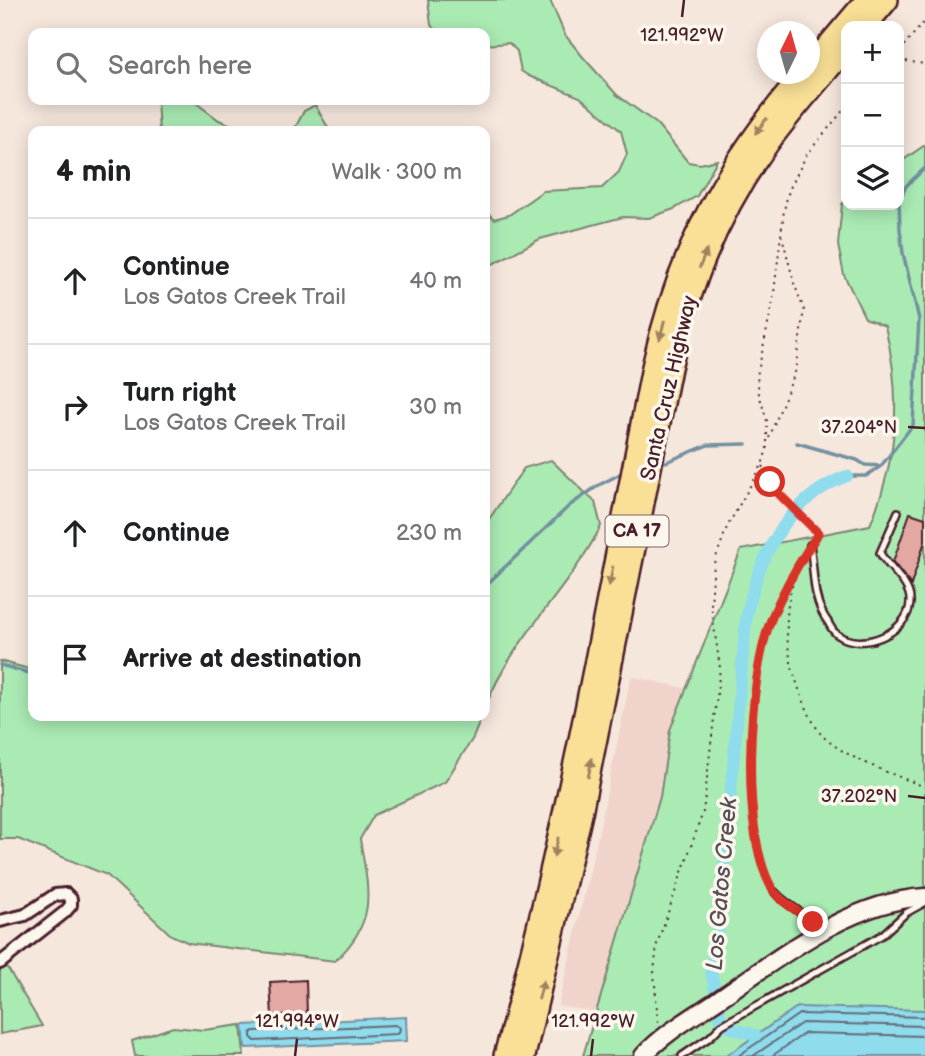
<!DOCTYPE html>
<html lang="en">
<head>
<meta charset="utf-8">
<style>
  :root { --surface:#fff; --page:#f2f2f2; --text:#202124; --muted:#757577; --line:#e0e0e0 }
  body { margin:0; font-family:"Balsamiq Sans",sans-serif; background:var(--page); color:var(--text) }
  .controls { position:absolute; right:21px; top:21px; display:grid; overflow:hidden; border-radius:14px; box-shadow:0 4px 18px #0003 }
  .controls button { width:63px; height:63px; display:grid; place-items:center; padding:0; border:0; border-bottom:2px solid var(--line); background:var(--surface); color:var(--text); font:35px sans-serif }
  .compass { position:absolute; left:757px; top:21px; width:63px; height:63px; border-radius:50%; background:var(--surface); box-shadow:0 4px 18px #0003; rotate:5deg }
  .stop { position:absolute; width:21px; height:21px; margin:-16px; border:5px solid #d93025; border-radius:50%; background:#fff }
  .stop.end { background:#d93025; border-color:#fff; box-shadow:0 2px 7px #0008 }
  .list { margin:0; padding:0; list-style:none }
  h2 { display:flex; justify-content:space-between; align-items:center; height:91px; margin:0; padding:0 28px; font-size:30px }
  h2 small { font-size:23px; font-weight:400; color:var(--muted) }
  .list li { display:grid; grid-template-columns:46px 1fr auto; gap:21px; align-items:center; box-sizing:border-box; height:126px; padding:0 28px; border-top:2px solid var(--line) }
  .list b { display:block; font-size:26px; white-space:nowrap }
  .list p { margin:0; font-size:23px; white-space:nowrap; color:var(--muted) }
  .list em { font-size:23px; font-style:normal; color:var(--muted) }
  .icon { flex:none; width:38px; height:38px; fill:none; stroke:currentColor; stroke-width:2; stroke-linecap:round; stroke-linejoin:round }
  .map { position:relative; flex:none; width:925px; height:1056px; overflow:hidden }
  .search { position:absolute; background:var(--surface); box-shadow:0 4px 18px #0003; left:28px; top:28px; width:462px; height:77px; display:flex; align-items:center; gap:18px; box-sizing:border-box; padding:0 24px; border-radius:14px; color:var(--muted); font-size:26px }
  .panel { position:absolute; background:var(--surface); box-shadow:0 4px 18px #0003; left:28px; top:126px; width:462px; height:595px; border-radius:14px }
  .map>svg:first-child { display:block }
  .built { fill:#f0d4cb }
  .green { fill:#aaebb4; stroke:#7a8570; stroke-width:2 }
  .water { fill:#8edcec; stroke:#73909f; stroke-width:2 }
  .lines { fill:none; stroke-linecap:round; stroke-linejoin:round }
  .shore { stroke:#656b78; stroke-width:2 }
  .stream { stroke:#73909f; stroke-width:3.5 }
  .canal { stroke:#8edcec; stroke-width:12 }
  .building { fill:#e2a8a1; stroke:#4a1f2b; stroke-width:2 }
  .lane-casing { stroke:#4a1f2b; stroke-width:10 }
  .street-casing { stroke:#4a1f2b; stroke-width:16 }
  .secondary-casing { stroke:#4a1f2b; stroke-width:21 }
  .highway-casing { stroke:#4a1f2b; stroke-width:26 }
  .path { stroke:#4a1f2b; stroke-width:2; stroke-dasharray:2 5; stroke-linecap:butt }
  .lane { stroke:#fbf7ec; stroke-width:5 }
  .street { stroke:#fbf7ec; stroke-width:10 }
  .secondary { stroke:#fbf7ec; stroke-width:16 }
  .highway { stroke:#f9e096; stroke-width:21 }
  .oneway { fill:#a28060 }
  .route { stroke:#d93025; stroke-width:9 }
  .ticks { fill:none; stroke:#4a1f2b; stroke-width:2.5 }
  .labels { text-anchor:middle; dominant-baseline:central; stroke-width:7; stroke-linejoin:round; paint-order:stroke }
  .shield { fill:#fbf7ec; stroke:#7f6065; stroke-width:2 }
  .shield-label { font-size:19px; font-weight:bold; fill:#4a1f2b }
  .street-label { font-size:21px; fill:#4a1f2b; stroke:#fbf7ec }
  .water-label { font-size:23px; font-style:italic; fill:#5b4e5b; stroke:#fbf7ec }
  .ticks-label { font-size:18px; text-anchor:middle; fill:#4a1f2b; stroke:#fbf7ec; stroke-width:7; stroke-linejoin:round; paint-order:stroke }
</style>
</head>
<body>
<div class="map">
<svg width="925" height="1056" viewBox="0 0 925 1056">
  <rect width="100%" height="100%" fill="#f6e7dd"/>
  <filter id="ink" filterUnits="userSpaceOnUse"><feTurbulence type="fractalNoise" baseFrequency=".0143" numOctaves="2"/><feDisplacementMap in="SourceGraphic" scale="14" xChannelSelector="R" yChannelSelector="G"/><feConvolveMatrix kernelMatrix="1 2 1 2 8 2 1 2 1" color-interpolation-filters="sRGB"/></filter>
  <g filter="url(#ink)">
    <path class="built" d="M631,676l90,20 -58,326 -105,-16 39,-166z"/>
    <path class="green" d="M428,0h122l15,35 18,22 34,38 40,29 31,38 12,2 17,-4 -20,36 -23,13 -25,9 -26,-1 -83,22 -55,29v-58l9,9 15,-4 34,-24 59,-3 17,-16 8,-18 -6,-23 -41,-34 -51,-21 -8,-5 -4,-20 -8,-8 -24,2v-12h-46l-8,-8z
      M157,100h35l27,20 28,11h-88z
      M315,105l15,26h-42l6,-1 10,-19z
      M925,145v911h-342l77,-259 10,-67 71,-180 129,-25c28,-66 32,-129 15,-199l-20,-8 -21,-43 -6,-30 4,-41 4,-4v5h53v-42z
      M551,460l44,42 6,24c-32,64 -90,113 -116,182v-183l39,-57z
      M0,661l33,9v46h449l-9,22 -28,44 -71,33 -14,24c9,53 18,82 -25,122l-146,-18 -18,-8 -64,-60 -89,-36h-18z
      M4,962l38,64 -42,8v-71z
      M241,1025l3,31h-109l-3,-15 41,-14 31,3z"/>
    <path class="water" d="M797,1007l128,3v46h-199z
      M406,1017l1,24 -162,7 -2,-23z"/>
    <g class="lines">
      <path class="shore" d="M396,1025l4,3 -1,5 -3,1 -141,7 -4,-4v-4l3,-2z
        M738,1056l61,-42 126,3
        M753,1056l49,-33 123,3
        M772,1056l33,-23 120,3"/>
      <path class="stream" d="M797,443l60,17 8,5 16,1
        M666,462l42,-17 38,-1
        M847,476h19l15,-10 32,-41 6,-106 -16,-66 -3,-24 -1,-28 7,-15 19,-18
        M485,586l84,-80 30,-21 23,-12
        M0,665l33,9
        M149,716l25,2 66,-2"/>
      <path class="canal" d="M755,1035l-33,-10 -11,-54 8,-46 27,-306c11,-59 41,-121 101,-143"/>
    </g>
    <path class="building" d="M910,513l15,5v23l-14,44 -18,-23z
      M306,980l1,34 -35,2 -2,-34z"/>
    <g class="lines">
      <defs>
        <path id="lane" d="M810,545c5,27 1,54 18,77 2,4 6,11 10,13 24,17 70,-2 72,-32 2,-19 -21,-34 -30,-50l18,-41
          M775,892c13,15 33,21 43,40
          M682,1056l28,-19 12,-12 160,-90 24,-22 18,-10"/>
        <path id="street" d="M0,921l25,-6 30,-20 11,-1 5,5v6l-6,7 -65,51"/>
        <path id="secondary" d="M643,1056c20,-22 48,-38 73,-55 62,-42 131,-99 209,-104"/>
        <path id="highway" d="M865,26l22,-26
          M810,67l57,-67
          M505,1056c62,-226 103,-458 148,-689 26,-117 73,-203 151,-293
          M524,1056l56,-238 90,-450c18,-81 49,-157 98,-225 24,-33 52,-64 78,-95"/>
      </defs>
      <use href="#lane" class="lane-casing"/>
      <use href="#street" class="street-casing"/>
      <use href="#secondary" class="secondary-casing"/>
      <use href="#highway" class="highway-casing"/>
      <path class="path" d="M899,51l26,-30
        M899,60l26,4
        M769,438l26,-66 9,-62 -10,-27 -12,-47
        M763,466l15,27 39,37 1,3 -3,7
        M803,559c-24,44 -19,96 0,140 4,11 10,24 17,34 22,25 74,41 105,54
        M771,885c-6,-15 -12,-30 -15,-46 -11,-56 -5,-166 15,-220 6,-15 15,-30 23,-43
        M658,1022l-4,-49 3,-29 46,-132 17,-144 -9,-63 3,-42 13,-36 35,-62 5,-16v-28l-8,-27 -2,-18 16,-75 11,-91 5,-20 18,-36 39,-47"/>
      <use href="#lane" class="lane"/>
      <use href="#street" class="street"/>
      <use href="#secondary" class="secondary"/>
      <use href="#highway" class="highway"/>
    </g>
    <defs><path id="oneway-solid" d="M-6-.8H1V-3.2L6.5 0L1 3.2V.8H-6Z" transform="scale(1.75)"/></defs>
    <g class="oneway">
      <use href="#oneway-solid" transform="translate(761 126) rotate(127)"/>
      <use href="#oneway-solid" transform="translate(703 259) rotate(-68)"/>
      <use href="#oneway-solid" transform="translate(662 330) rotate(105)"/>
      <use href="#oneway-solid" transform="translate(611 576) rotate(101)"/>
      <use href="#oneway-solid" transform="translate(590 768) rotate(-79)"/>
      <use href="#oneway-solid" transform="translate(556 847) rotate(103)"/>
      <use href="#oneway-solid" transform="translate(541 990) rotate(-76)"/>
    </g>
  </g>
  <g class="lines" filter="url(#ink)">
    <path class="route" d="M770,482l8,11 40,40c-2,5 -5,8 -8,13 -14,22 -28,47 -38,71 -24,57 -34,223 3,276 9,12 26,19 38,29"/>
  </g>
  <path class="ticks" d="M682,17l2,-17M908,427l17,1M908,796l17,2M295,1056l2,-17M591,1056l2,-17"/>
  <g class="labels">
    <rect class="shield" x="605.5" y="515.5" width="63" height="31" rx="5"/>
    <g class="shield-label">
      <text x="637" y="531">CA 17</text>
    </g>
    <g class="street-label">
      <text transform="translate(669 388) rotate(-77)">Santa Cruz Highway</text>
    </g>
    <g class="water-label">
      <text transform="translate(722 884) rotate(-85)">Los Gatos Creek</text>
    </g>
  </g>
  <g class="ticks-label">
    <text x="682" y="41">121.992°W</text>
    <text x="859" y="433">37.204°N</text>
    <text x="859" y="802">37.202°N</text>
    <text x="297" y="1027">121.994°W</text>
    <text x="593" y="1027">121.992°W</text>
  </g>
</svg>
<div class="controls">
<button>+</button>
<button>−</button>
<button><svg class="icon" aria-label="layers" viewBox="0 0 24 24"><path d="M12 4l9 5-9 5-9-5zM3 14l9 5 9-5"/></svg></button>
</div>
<svg class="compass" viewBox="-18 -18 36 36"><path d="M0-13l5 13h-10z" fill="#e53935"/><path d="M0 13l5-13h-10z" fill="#757577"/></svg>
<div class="stop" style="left:770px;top:482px"></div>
<div class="stop end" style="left:813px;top:922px"></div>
<div class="search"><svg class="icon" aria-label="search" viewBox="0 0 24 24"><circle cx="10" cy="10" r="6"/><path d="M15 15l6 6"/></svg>Search here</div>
<section class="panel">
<h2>4 min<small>Walk · 300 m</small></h2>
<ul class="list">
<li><svg class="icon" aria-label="ahead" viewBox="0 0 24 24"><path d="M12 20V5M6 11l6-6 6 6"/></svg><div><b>Continue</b><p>Los Gatos Creek Trail</p></div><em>40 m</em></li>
<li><svg class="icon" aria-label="right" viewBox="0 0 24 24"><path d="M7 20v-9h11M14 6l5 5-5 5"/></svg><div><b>Turn right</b><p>Los Gatos Creek Trail</p></div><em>30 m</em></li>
<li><svg class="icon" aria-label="ahead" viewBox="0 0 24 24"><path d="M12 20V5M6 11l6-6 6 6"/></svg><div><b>Continue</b></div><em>230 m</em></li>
<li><svg class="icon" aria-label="arrive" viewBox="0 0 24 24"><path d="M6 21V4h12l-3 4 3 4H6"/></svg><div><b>Arrive at destination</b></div></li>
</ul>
</section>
</div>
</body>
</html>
